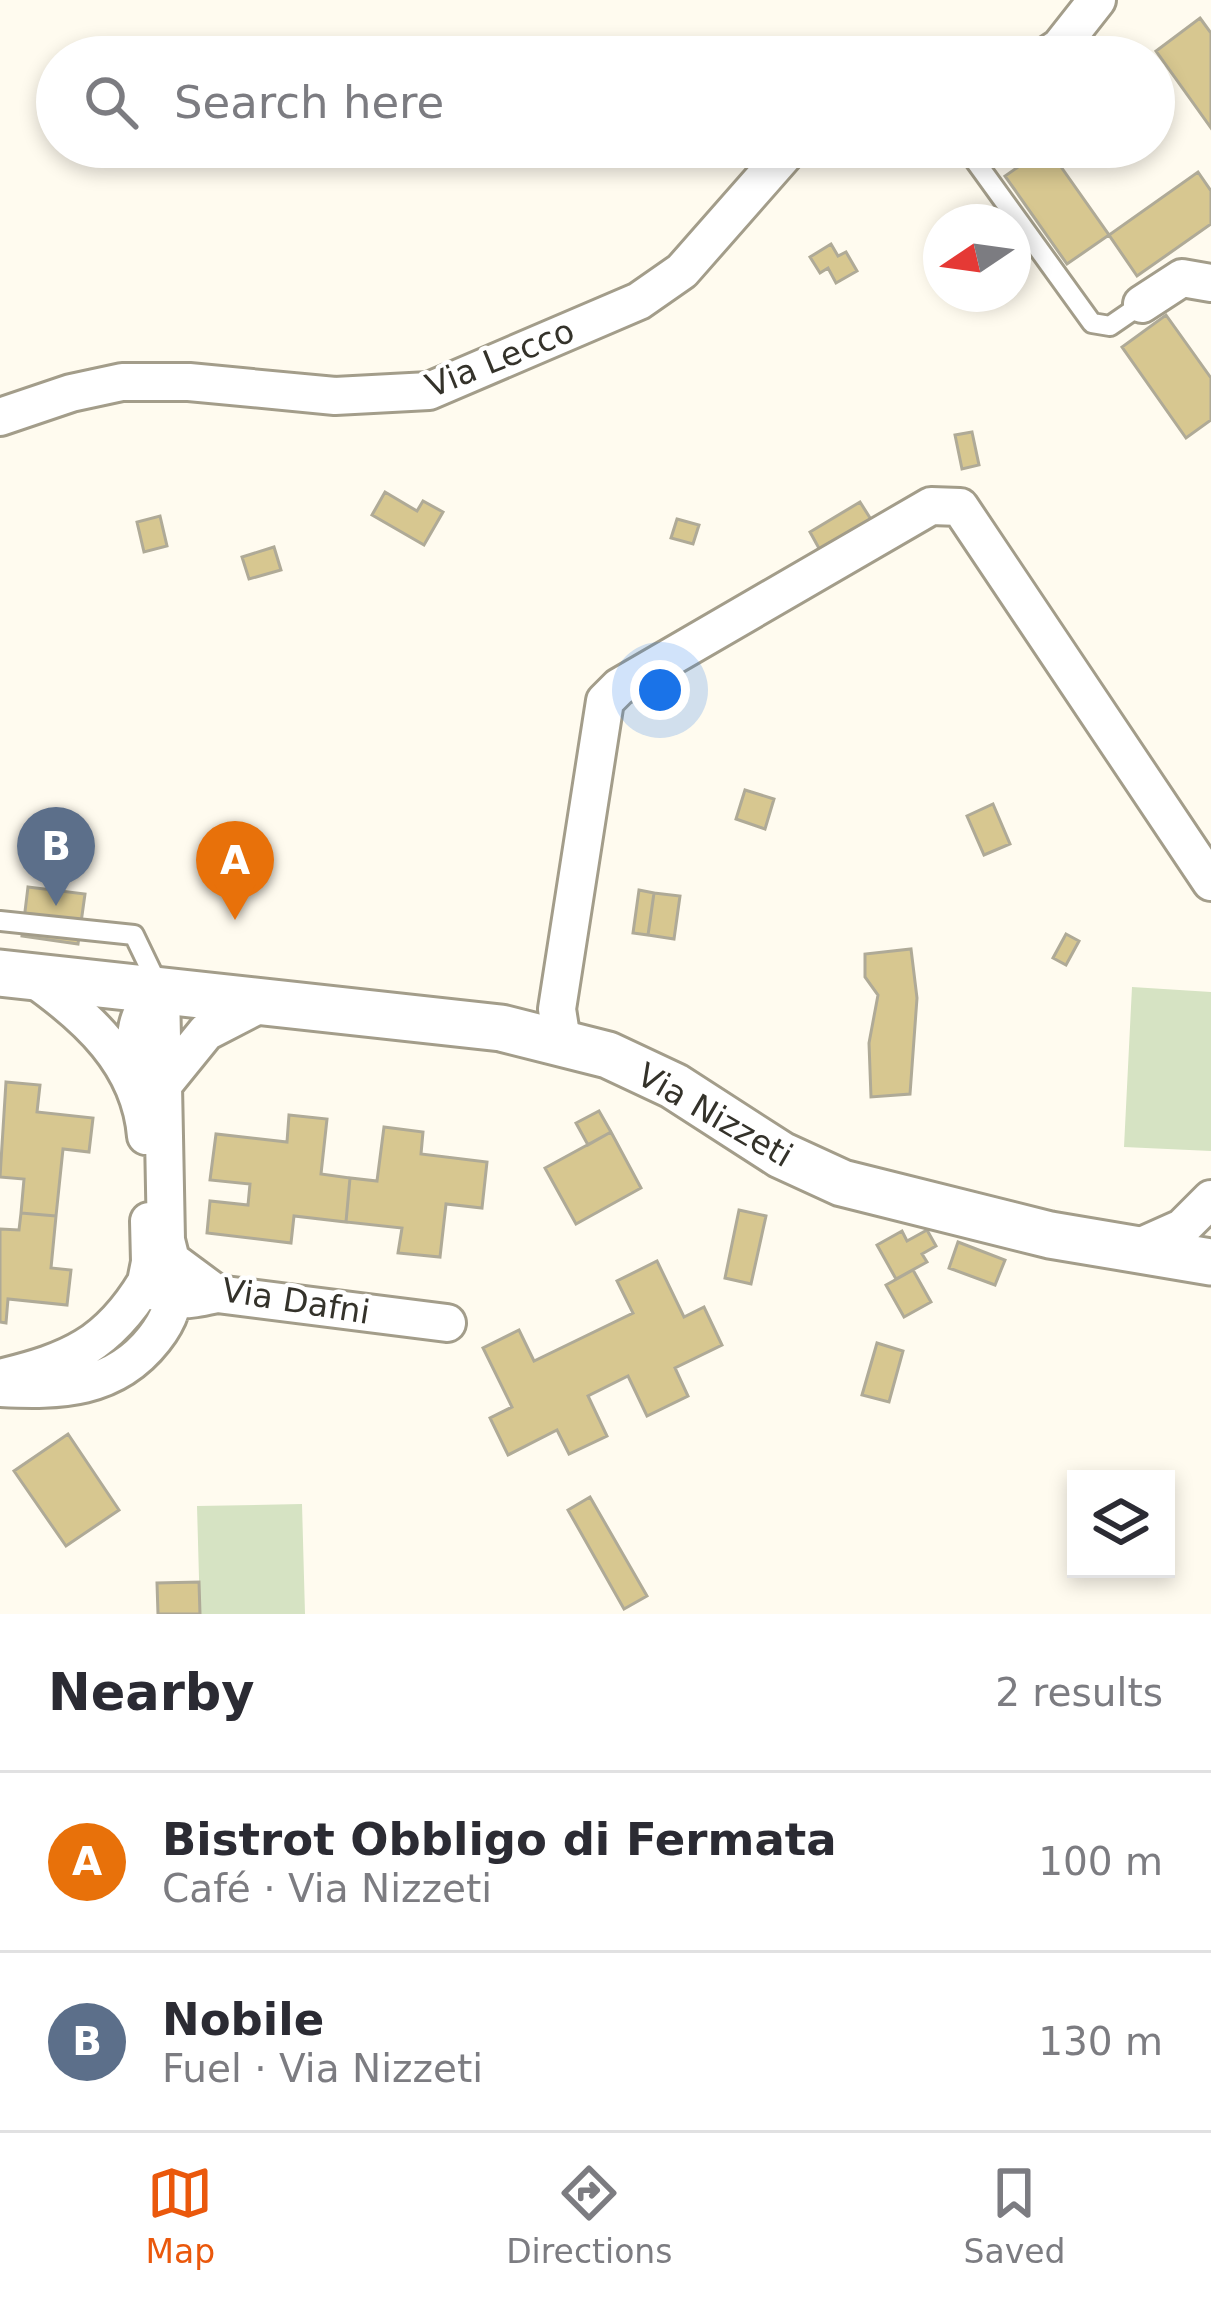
<!DOCTYPE html>
<html lang="en">
<head>
<meta charset="utf-8">
<style>
  :root { --surface:#fff; --page:#f2f2f3; --text:#2b2b33; --muted:#7c7c81; --line:#e1e1e2; --accent:#ea580c }
  body { margin:0; font-family:"DejaVu Sans",sans-serif; background:var(--page); color:var(--text) }
  .controls { position:absolute; right:36px; bottom:36px; display:grid; overflow:hidden; border-radius:0px; box-shadow:0 6px 18px #0003 }
  .controls button { width:108px; height:108px; display:grid; place-items:center; padding:0; border:0; border-bottom:3px solid var(--line); background:var(--surface); color:var(--text); font:60px sans-serif }
  .compass { position:absolute; left:923px; top:204px; width:108px; height:108px; border-radius:50%; background:var(--surface); box-shadow:0 6px 18px #0003; rotate:257deg }
  .you { position:absolute; left:660px; top:690px; width:42px; height:42px; margin:-30px; border:9px solid #fff; border-radius:50%; background:#1a73e8; box-shadow:0 0 0 18px #1a73e833 }
  .badge { display:grid; place-items:center; width:78px; height:78px; border-radius:50%; background:var(--accent); color:#fff; font-size:39px; font-weight:700 }
  .pin { position:absolute; translate:-50% -99px; filter:drop-shadow(0 3px 6px #0008) }
  .pin::after { content:''; position:absolute; top:63px; width:42px; height:36px; background:inherit; clip-path:polygon(0 0,100% 0,50% 100%) }
  .list { margin:0; padding:0; list-style:none }
  h2 { display:flex; justify-content:space-between; align-items:center; height:156px; margin:0; padding:0 48px; font-size:51px }
  h2 small { font-size:39px; font-weight:400; color:var(--muted) }
  .list li { display:grid; grid-template-columns:78px 1fr auto; gap:36px; align-items:center; box-sizing:border-box; height:180px; padding:0 48px; border-top:3px solid var(--line) }
  .list b { display:block; font-size:45px; white-space:nowrap }
  .list p { margin:0; font-size:39px; white-space:nowrap; color:var(--muted) }
  .list em { font-size:39px; font-style:normal; color:var(--muted) }
  .icon { flex:none; width:66px; height:66px; fill:none; stroke:currentColor; stroke-width:2; stroke-linecap:round; stroke-linejoin:round }
  .map { position:relative; flex:none; width:1211px; height:1614px; overflow:hidden }
  .search { position:absolute; background:var(--surface); box-shadow:0 6px 18px #0003; left:36px; right:36px; top:36px; height:132px; display:flex; align-items:center; gap:30px; box-sizing:border-box; padding:0 42px; border-radius:66px; color:var(--muted); font-size:45px }
  .sheet { height:516px; background:var(--surface) }
  nav { display:flex; justify-content:space-around; align-items:center; box-sizing:border-box; height:168px; border-top:3px solid var(--line); background:var(--surface); font-size:33px; color:var(--muted) }
  nav a { display:grid; justify-items:center; gap:6px }
  nav .on { color:var(--accent) }
  .map>svg:first-child { display:block }
  .green { fill:#d6e3c3 }
  .building { fill:#d7c790; stroke:#afaa97; stroke-width:3 }
  .lines { fill:none; stroke-linecap:round; stroke-linejoin:round }
  .service-casing { stroke:#a39d8a; stroke-width:24 }
  .minor-casing { stroke:#a39d8a; stroke-width:42 }
  .tertiary-casing { stroke:#a39d8a; stroke-width:51 }
  .service { stroke:#fff; stroke-width:18 }
  .minor { stroke:#fff; stroke-width:36 }
  .tertiary { stroke:#fff; stroke-width:45 }
  .labels { text-anchor:middle; dominant-baseline:central; stroke-width:9; stroke-linejoin:round; paint-order:stroke }
  .street-label { font-size:33px; fill:#34322a; stroke:#fff }
</style>
</head>
<body>
<div class="map">
<svg width="1211" height="1614" viewBox="0 0 1211 1614">
  <rect width="100%" height="100%" fill="#fffbef"/>
  <path class="green" d="M1132,987l79,5v159l-87,-4z
    M302,1504l3,110h-105l-3,-108z"/>
  <path class="building" d="M1200,18l11,15v95l-55,-77z
    M1047,147l62,88 -42,29 -62,-88z
    M1198,172l13,19v33l-74,52 -28,-41z
    M831,244l7,12 8,-4 11,19 -21,12 -8,-15 -8,5 -10,-16z
    M1166,315l45,63v42l-25,18 -64,-91z
    M972,432l7,33 -17,4 -7,-34z
    M385,492l32,19 6,-10 20,11 -19,33 -52,-30z
    M860,502l12,19 -51,31 -11,-20z
    M160,516l7,30 -23,6 -7,-30z
    M677,519l22,6 -6,19 -22,-6z
    M274,547l7,23 -32,9 -7,-22z
    M745,790l29,9 -9,30 -29,-10z
    M993,804l17,40 -26,11 -17,-39z
    M28,887l57,7 -7,50 -56,-8z
    M639,890l15,3 -6,42 -15,-2z
    M654,893l26,3 -6,43 -26,-4z
    M1066,934l13,7 -13,24 -13,-7z
    M911,949l6,49 -7,96 -39,3 -2,-54 9,-48 -13,-18v-23z
    M6,1082l34,3 -3,27 56,6 -4,34 -26,-3 -7,67 -35,-3 3,-34 -24,-2z
    M599,1111l12,21 -23,13 -12,-22z
    M289,1115l38,4 -6,55 29,4 -4,44 -52,-6 -3,27 -84,-10 3,-32 38,4 2,-21 -40,-4 6,-46 71,8z
    M384,1127l39,5 -2,22 66,8 -5,46 -36,-4 -6,53 -42,-4 4,-25 -56,-6 4,-44 27,3z
    M611,1132l30,56 -65,36 -31,-56z
    M739,1210l27,6 -15,68 -26,-6z
    M21,1213l35,3 -5,52 20,2 -4,35 -59,-6 -2,24 -6,-1v-93l19,1z
    M927,1230l9,16 -14,8 5,8 -31,17 -19,-34 25,-14 5,10z
    M958,1242l47,18 -10,25 -46,-17z
    M657,1261l27,56 20,-10 18,38 -47,23 13,28 -41,20 -19,-40 -40,20 19,40 -38,18 -12,-24 -49,25 -18,-37 22,-11 -29,-59 36,-18 15,31 99,-48 -16,-32z
    M913,1270l18,32 -27,15 -18,-32z
    M877,1343l26,8 -14,51 -27,-7z
    M68,1434l51,76 -53,36 -52,-75z
    M590,1497l57,99 -23,13 -56,-99z
    M199,1582l1,32h-42l-1,-31z"/>
  <g class="lines">
    <defs>
      <path id="service" d="M965,147l127,176 18,3 32,-22
        M0,921l134,14 25,52"/>
      <path id="minor" d="M1045,57l15,-10 37,-47
        M1142,304l40,-26 29,5
        M0,417l71,-24 51,-11h67l146,14 94,-5 210,-90 43,-30 109,-124
        M30,976c57,40 110,87 116,160
        M161,991l2,94
        M262,1003l-56,29 -43,53 3,155 5,20 46,34 230,29
        M562,1041l-5,-32 48,-308 14,-14 312,-181 29,1 251,375
        M141,1086c-6,-38 -13,-70 20,-95
        M149,1221l1,41 -4,20c20,24 43,18 71,12
        M1135,1249l47,-21 29,-29
        M0,1378c70,-17 108,-33 146,-96
        M0,1388c60,3 114,2 154,-49 15,-19 22,-37 19,-61"/>
      <path id="tertiary" d="M0,973l501,55 107,27 66,31 107,69 61,28 208,52 161,27"/>
    </defs>
    <use href="#service" class="service-casing"/>
    <use href="#minor" class="minor-casing"/>
    <use href="#tertiary" class="tertiary-casing"/>
    <use href="#service" class="service"/>
    <use href="#minor" class="minor"/>
    <use href="#tertiary" class="tertiary"/>
  </g>
  <g class="labels">
    <g class="street-label">
      <text transform="translate(500 358) rotate(-22)">Via Lecco</text>
      <text transform="translate(715 1115) rotate(30)">Via Nizzeti</text>
      <text transform="translate(296 1301) rotate(9)">Via Dafni</text>
    </g>
  </g>
</svg>
<div class="controls">
<button><svg class="icon" aria-label="layers" viewBox="0 0 24 24"><path d="M12 4l9 5-9 5-9-5zM3 14l9 5 9-5"/></svg></button>
</div>
<svg class="compass" viewBox="-18 -18 36 36"><path d="M0-13l5 13h-10z" fill="#e53935"/><path d="M0 13l5-13h-10z" fill="#7c7c81"/></svg>
<div class="you"></div>
<div class="pin badge" style="left:235px;top:920px;background:#e8710a">A</div>
<div class="pin badge" style="left:56px;top:906px;background:#5c6f8a">B</div>
<div class="search"><svg class="icon" aria-label="search" viewBox="0 0 24 24"><circle cx="10" cy="10" r="6"/><path d="M15 15l6 6"/></svg>Search here</div>
</div>
<section class="sheet">
<h2>Nearby<small>2 results</small></h2>
<ul class="list">
<li><span class="badge" style="background:#e8710a">A</span><div><b>Bistrot Obbligo di Fermata</b><p>Café · Via Nizzeti</p></div><em>100 m</em></li>
<li><span class="badge" style="background:#5c6f8a">B</span><div><b>Nobile</b><p>Fuel · Via Nizzeti</p></div><em>130 m</em></li>
</ul>
</section>
<nav>
<a class="on"><svg class="icon" aria-label="map" viewBox="0 0 24 24"><path d="M3 6l6-2 6 2 6-2v14l-6 2-6-2-6 2zM9 4v14M15 6v14"/></svg>Map</a>
<a><svg class="icon" aria-label="directions" viewBox="0 0 24 24"><path d="M12 3l9 9-9 9-9-9zM9 14v-3h6M13 9l2 2-2 2"/></svg>Directions</a>
<a><svg class="icon" aria-label="saved" viewBox="0 0 24 24"><path d="M7 4h10v16l-5-4-5 4z"/></svg>Saved</a>
</nav>
</body>
</html>
